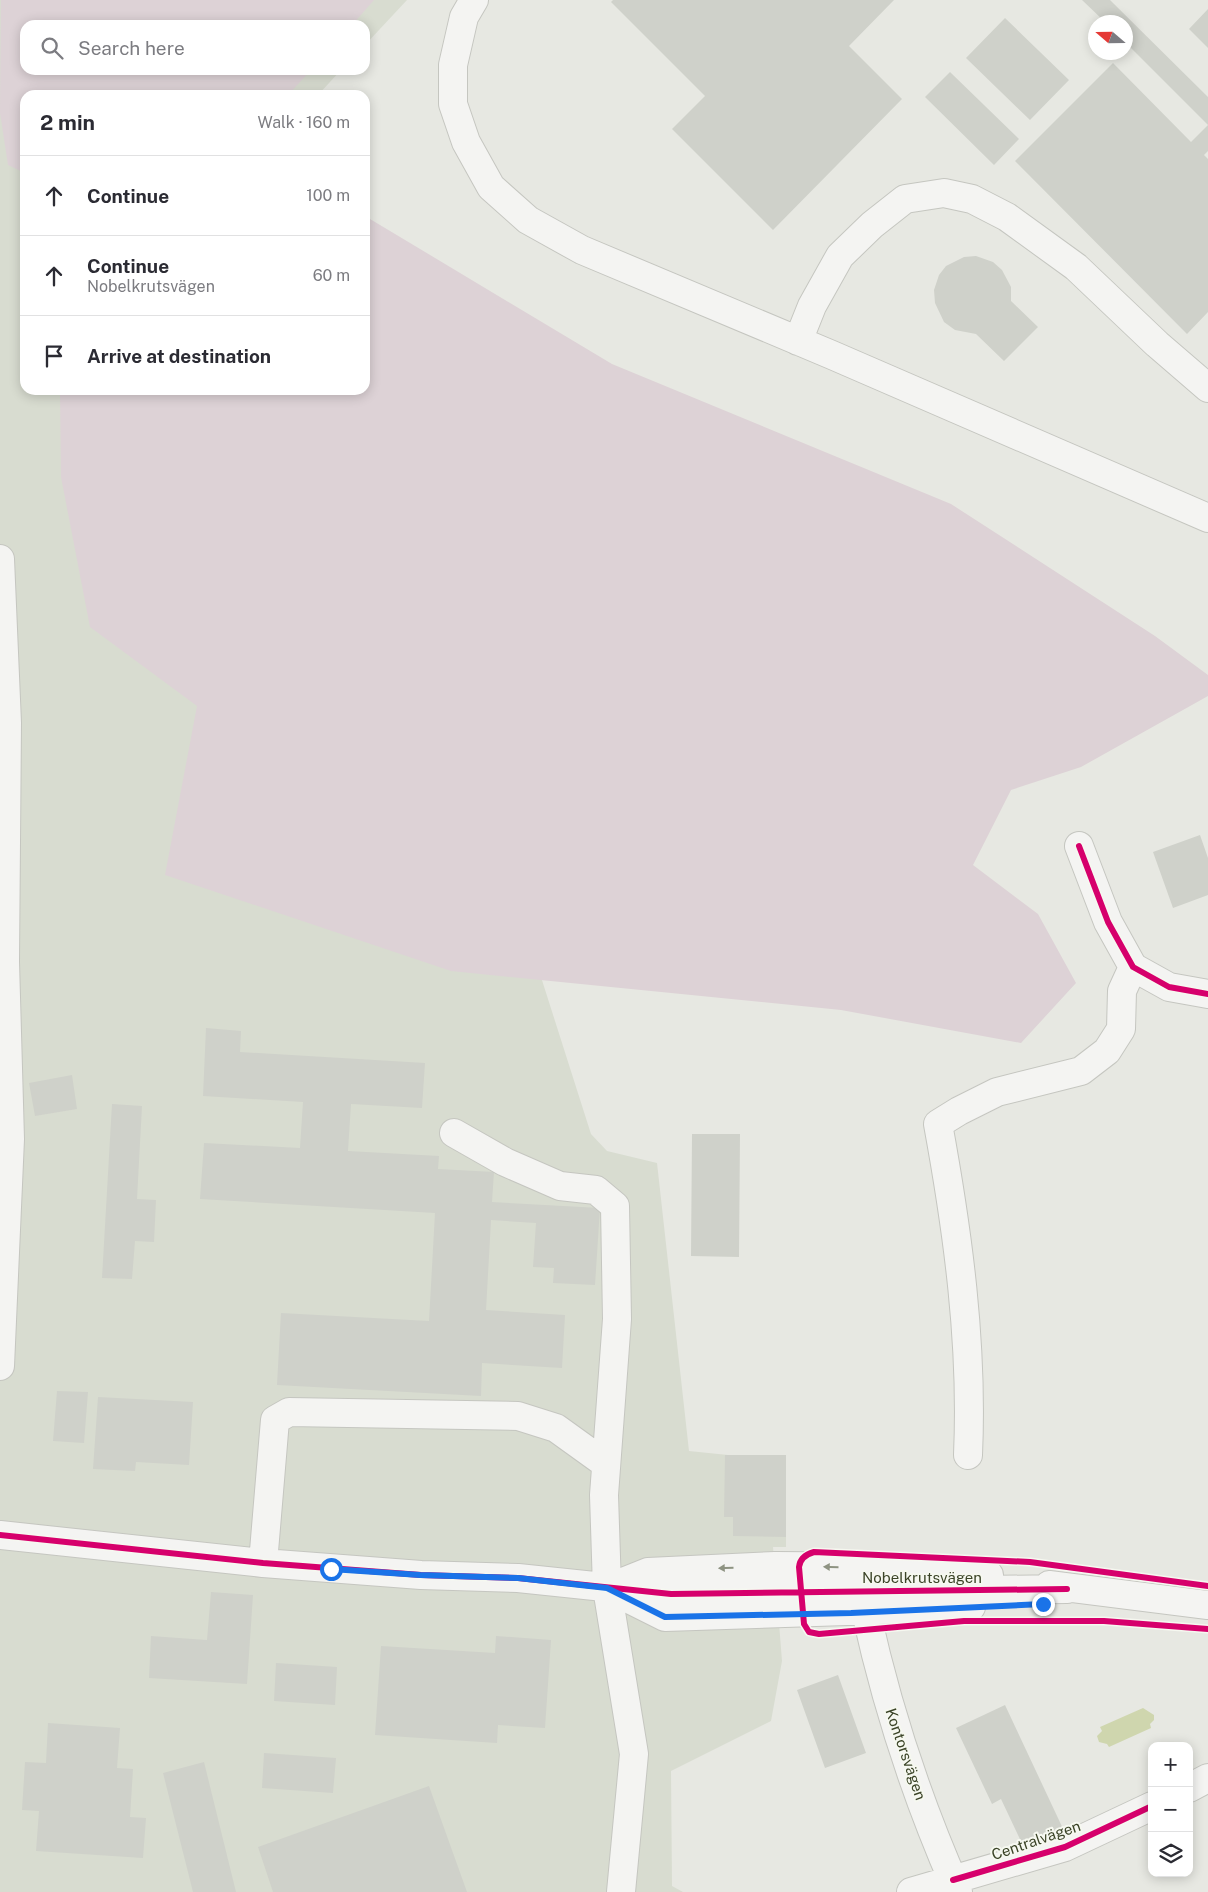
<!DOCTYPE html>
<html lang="en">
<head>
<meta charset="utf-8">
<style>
  :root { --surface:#fff; --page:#f2f2f3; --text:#2b2b33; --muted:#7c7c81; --line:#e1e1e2 }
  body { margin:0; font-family:"Public Sans",sans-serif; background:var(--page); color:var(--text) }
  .controls { position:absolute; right:15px; bottom:15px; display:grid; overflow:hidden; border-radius:10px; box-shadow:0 2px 12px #0003 }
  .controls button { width:45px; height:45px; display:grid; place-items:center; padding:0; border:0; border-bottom:1px solid var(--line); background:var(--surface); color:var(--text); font:25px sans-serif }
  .compass { position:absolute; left:1088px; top:15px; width:45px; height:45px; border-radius:50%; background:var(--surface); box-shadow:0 2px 12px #0003; rotate:290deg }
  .stop { position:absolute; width:15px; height:15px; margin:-11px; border:4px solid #1a73e8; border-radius:50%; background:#fff }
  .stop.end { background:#1a73e8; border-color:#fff; box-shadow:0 1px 5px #0008 }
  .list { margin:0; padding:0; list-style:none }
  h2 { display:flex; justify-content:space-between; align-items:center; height:65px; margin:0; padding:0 20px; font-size:21px }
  h2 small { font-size:16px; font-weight:400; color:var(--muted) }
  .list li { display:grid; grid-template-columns:32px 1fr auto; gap:15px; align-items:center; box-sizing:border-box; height:80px; padding:0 20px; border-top:1px solid var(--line) }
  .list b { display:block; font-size:19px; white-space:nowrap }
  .list p { margin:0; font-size:16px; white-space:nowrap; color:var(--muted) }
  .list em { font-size:16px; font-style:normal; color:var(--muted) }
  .icon { flex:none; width:28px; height:28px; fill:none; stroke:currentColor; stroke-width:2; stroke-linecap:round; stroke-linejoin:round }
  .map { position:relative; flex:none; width:1208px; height:1892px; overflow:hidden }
  .search { position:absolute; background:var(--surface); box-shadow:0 2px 12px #0003; left:20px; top:20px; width:350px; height:55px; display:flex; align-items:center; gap:12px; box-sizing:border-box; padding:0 18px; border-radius:15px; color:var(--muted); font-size:19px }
  .panel { position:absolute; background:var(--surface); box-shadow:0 2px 12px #0003; left:20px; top:90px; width:350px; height:305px; border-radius:15px }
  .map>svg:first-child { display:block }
  .built { fill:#d8dcd0 }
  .green { fill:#ddd2d6 }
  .water { fill:#cfd6ae }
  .building { fill:#cfd1ca }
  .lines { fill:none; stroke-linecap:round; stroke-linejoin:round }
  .minor-casing { stroke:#c5c6c0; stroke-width:30 }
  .minor { stroke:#f4f4f2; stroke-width:28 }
  .cycleway-casing { stroke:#f6f8f0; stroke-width:9 }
  .cycleway { stroke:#d6006c; stroke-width:6 }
  .oneway { fill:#8e9382 }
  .route { stroke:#1a73e8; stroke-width:6 }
  .labels { text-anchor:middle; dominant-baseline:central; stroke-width:4; stroke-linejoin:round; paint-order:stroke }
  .street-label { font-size:15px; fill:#3b4427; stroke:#f6f8f0 }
</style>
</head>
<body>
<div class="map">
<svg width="1208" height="1892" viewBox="0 0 1208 1892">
  <rect width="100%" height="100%" fill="#e7e8e2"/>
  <path class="built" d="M0,0h407l-42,45v-20h-340v45h316l-23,25h-293v295h329l237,744 16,17 50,12 32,288 39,4h58v92h-13l9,114 -11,60 -100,50 1,115 11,6h-683z"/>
  <path class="green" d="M1,0h373l-22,25h-327v45h286l-23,25h-263v78l-17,-8 -8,-52z
    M365,216l247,148 339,140 204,132 53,39v21l-127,71 -70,23 -38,75 65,49 38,69 -55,60 -180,-33 -390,-39 -286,-96 32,-169 -107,-79 -29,-150 -1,-87h305z"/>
  <path class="water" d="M1143,1708l11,7v5l-4,4 1,4 -42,19 -2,-3 -8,-2 -2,-6 5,-5 -2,-4z"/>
  <path class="building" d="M613,0h281l-45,46 53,53 -129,131 -101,-101 33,-33 -94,-94z
    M1082,0h28l98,97v54l-4,4 4,4v153l-21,22 -172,-173 98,-98 78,79 17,-17 -82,-82v-21h-21z
    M1208,9v39l-19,-19z
    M1005,18l64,62 -39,40 -64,-62z
    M950,72l69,67 -25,26 -69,-68z
    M976,256l17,6 9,8 9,17v14l27,26 -34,34 -28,-27 -21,-4 -11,-8 -9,-19 -1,-13 5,-15 7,-9 18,-9z
    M1200,835l8,23v37l-35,13 -20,-56z
    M206,1028l35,3 -1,21 185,11 -3,45 -71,-4 -3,47 91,5 -1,13 56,3 -2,30 108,6 -5,77 -42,-2 1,-15 -21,-1 3,-44 -45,-3 -5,90 79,5 -3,53 -80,-5 -1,33 -204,-11 4,-72 148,8 6,-108 -235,-14 4,-56 96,5 3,-46 -100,-6z
    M72,1075l5,34 -42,7 -6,-33z
    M112,1104l30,2 -5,93 19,1 -2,42 -19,-1 -3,38 -30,-1z
    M692,1134h48l-1,123 -48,-1z
    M57,1391l31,1 -4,51 -31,-2z
    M98,1397l95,5 -4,63 -53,-3 -1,9 -42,-2z
    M725,1455h61v82l-53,-1v-19h-9z
    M211,1592l42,3 -6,89 -98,-6 2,-42 56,4z
    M496,1636l55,4 -6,88 -47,-3 -1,18 -122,-8 6,-89 114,7z
    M276,1663l61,4 -2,38 -61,-4z
    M838,1675l28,78 -41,15 -28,-78z
    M1005,1705l60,128 -39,19 -25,-53 -9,5 -36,-76z
    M48,1723l72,5 -3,40 16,1 -3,48 16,1 -3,40 -107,-7 3,-40 -17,-1 3,-48 21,1z
    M264,1753l72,5 -3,35 -71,-5z
    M204,1762l32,130h-43l-30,-119z
    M429,1786l38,106h-194l-15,-45z"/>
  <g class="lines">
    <defs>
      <path id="minor" d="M474,0l-10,17 -11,48v39l13,38 25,45 37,33 54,30 250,105 376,163
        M798,341l14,-35 28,-50 32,-31 33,-26 39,-6 28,6 35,18 69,50 81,77 51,44
        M0,559l7,164 -2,239 5,177 -10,227
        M1079,846l29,76 25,45 36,20 39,7
        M454,1133l51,29 55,24 36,4 19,16 2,113 -13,176 3,93 27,166 -13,138
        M968,1455c5,-111 -10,-222 -30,-331l21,-13 38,-19 84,-21 26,-20 14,-22 1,-38 11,-24
        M0,1535l263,28 158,12 97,3 153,16 396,-5
        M263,1563l12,-143 14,-8 229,4 38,12 50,36
        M1049,1585l159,20
        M613,1586l35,-14 127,-6 132,1 82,8
        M621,1595l44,22 306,-10
        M866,1612c21,96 52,190 92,280
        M1189,1788l19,-10
        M911,1892l154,-45 87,-41"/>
    </defs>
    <use href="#minor" class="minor-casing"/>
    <use href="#minor" class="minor"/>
    <defs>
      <path id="cycleway" d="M1079,846l29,76 25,45 36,20 39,7
        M0,1535l263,28 158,12 97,3 153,16 396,-5
        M1208,1586l-178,-24 -216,-10c-7,2 -14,6 -15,15l5,57 5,8 10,2 145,-13h140l104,8
        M953,1880l112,-33 87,-41"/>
    </defs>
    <use href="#cycleway" class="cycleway-casing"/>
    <use href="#cycleway" class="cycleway"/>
  </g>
  <defs><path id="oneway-solid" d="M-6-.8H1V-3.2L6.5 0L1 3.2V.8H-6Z" transform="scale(1.25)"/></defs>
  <g class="oneway">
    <use href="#oneway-solid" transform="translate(831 1567) rotate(-179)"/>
    <use href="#oneway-solid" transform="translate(726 1568) rotate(178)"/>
  </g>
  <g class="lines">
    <path class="route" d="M331,1569l89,6 98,3 89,10 58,29 186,-4 192,-9"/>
  </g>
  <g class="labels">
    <g class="street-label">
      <text x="922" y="1577">Nobelkrutsvägen</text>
      <text transform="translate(906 1754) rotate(71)">Kontorsvägen</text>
      <text transform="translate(1036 1840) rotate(-19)">Centralvägen</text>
    </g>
  </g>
</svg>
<div class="controls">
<button>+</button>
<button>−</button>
<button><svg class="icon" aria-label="layers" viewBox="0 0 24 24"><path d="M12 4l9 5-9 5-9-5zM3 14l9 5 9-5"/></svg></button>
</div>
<svg class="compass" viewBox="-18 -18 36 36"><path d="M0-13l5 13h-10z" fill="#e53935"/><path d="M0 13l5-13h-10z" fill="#7c7c81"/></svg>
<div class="stop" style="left:331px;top:1569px"></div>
<div class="stop end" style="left:1043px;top:1604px"></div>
<div class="search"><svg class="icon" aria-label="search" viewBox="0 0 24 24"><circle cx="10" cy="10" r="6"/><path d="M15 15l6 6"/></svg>Search here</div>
<section class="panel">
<h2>2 min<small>Walk · 160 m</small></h2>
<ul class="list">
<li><svg class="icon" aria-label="ahead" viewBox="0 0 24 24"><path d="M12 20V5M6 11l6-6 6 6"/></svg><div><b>Continue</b></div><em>100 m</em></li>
<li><svg class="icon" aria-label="ahead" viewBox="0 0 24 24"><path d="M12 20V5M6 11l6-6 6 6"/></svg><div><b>Continue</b><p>Nobelkrutsvägen</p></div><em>60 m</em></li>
<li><svg class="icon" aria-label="arrive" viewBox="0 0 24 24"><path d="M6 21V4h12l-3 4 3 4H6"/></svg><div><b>Arrive at destination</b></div></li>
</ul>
</section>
</div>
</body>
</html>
